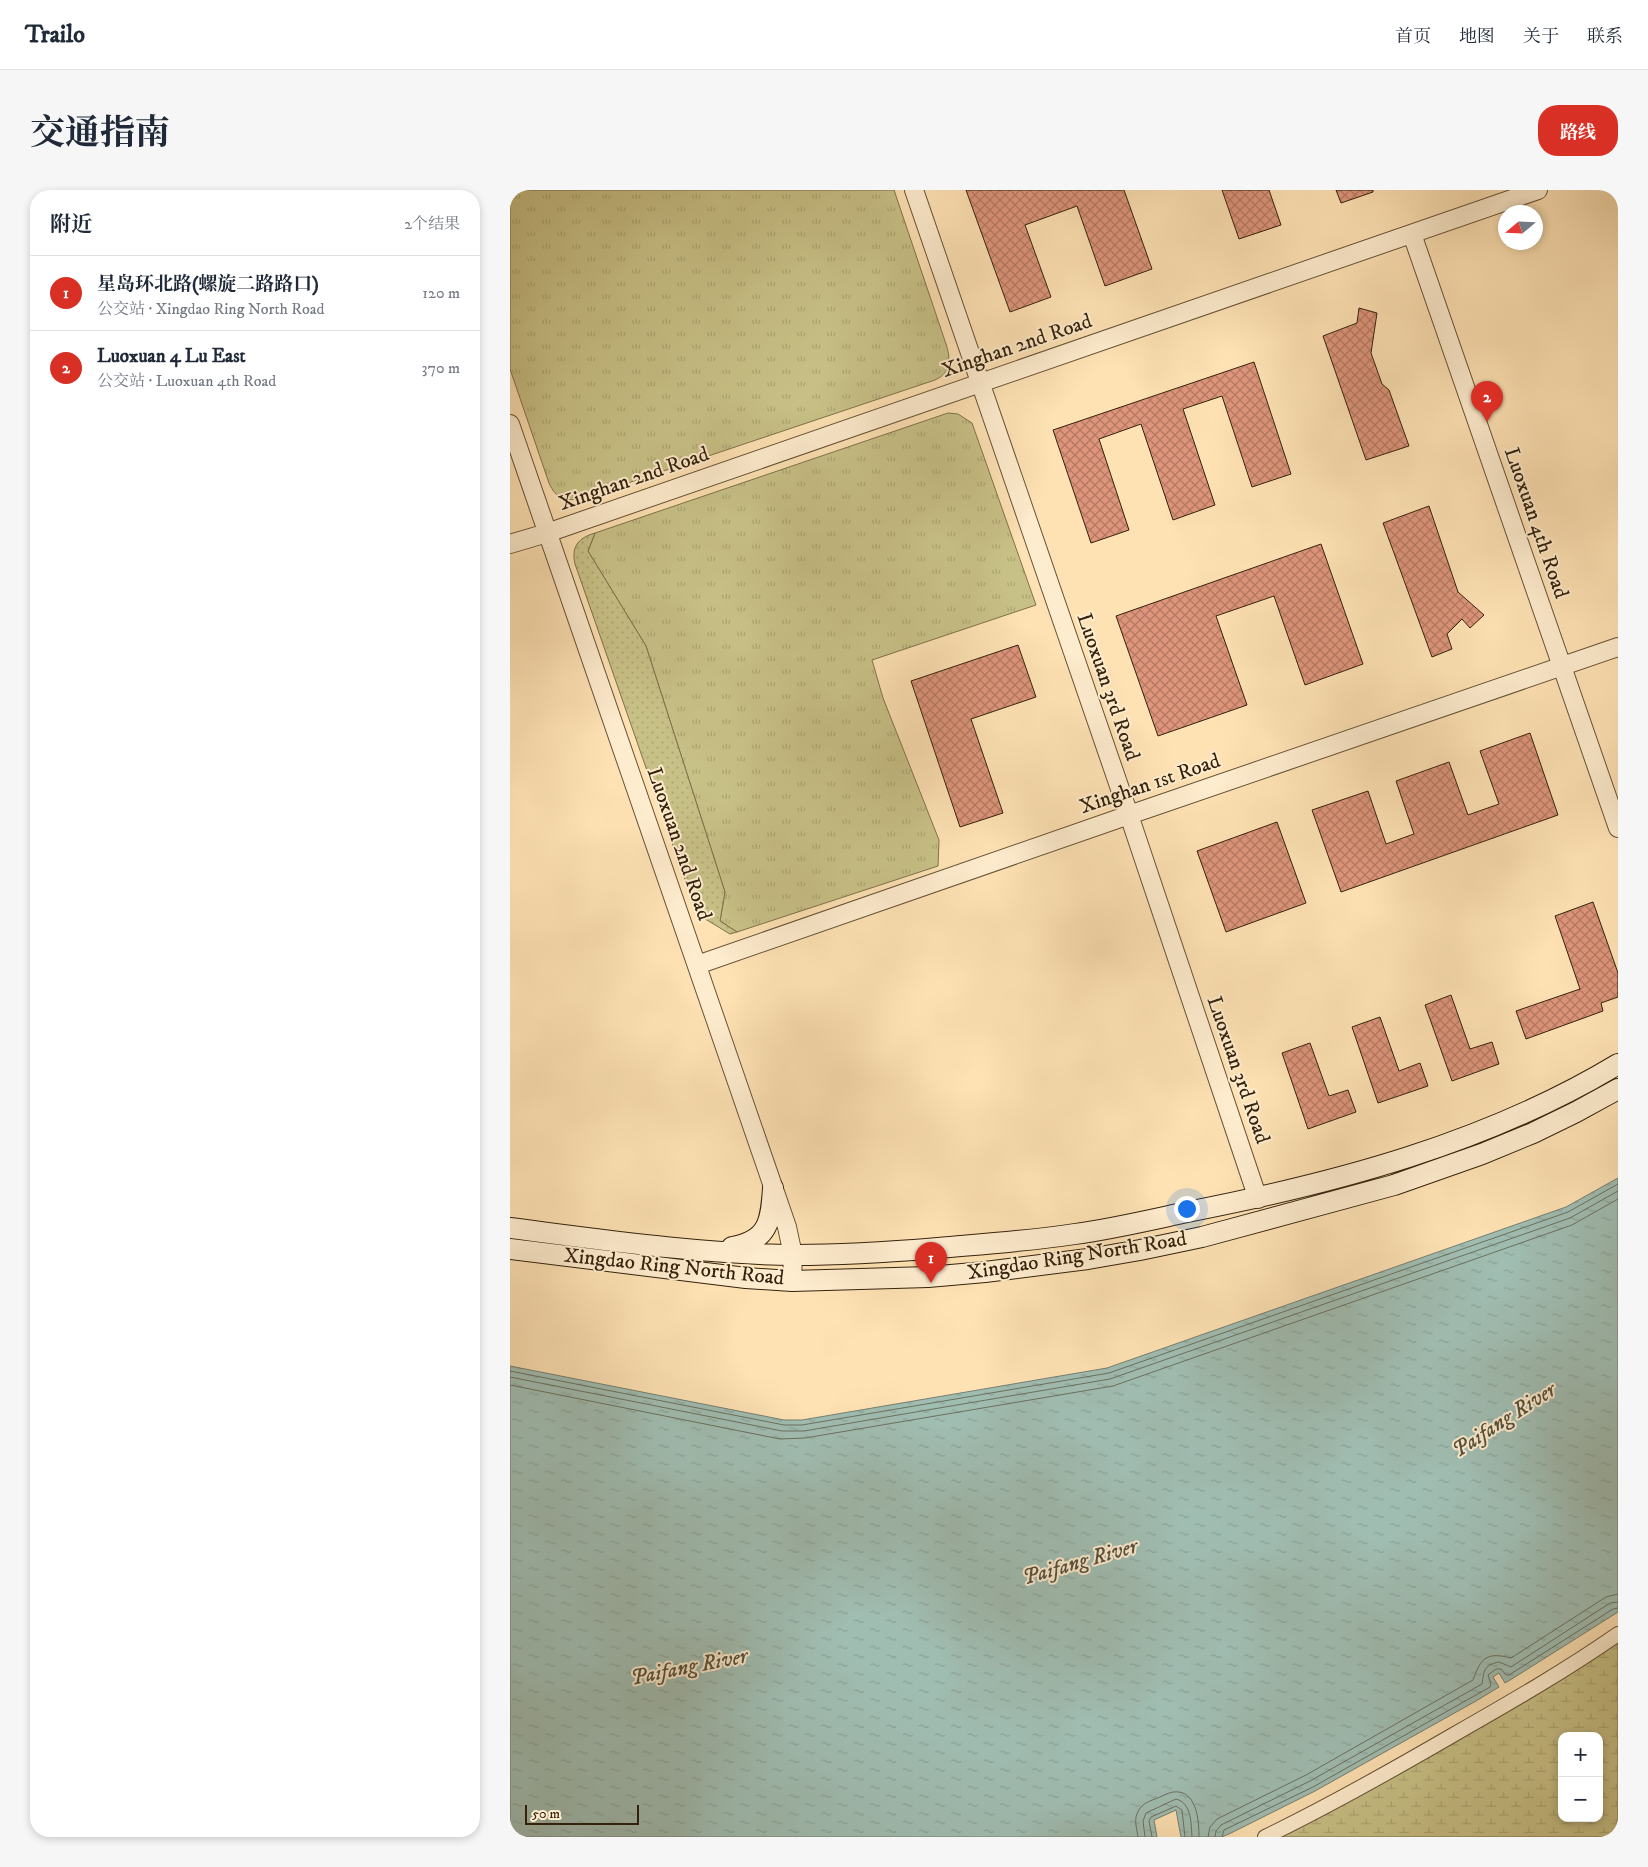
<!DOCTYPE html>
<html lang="zh">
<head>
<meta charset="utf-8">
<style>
  :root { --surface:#fff; --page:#f6f6f7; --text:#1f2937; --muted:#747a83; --line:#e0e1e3; --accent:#d93025 }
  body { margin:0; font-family:"IM FELL DW Pica","Noto Serif SC",serif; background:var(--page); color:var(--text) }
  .controls { position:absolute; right:15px; bottom:15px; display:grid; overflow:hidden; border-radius:10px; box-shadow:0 2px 8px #0003 }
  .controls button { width:45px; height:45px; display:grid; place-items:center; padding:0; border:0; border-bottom:1px solid var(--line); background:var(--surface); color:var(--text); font:25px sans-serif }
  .compass { position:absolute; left:988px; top:15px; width:45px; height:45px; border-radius:50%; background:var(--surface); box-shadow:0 2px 8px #0003; rotate:251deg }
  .scale { position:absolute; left:15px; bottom:12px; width:114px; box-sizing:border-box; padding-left:5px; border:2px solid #34220c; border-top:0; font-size:14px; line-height:18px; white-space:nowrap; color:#34220c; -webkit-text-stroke:4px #feecce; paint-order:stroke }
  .you { position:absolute; left:676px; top:1018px; width:18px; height:18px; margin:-12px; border:4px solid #fff; border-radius:50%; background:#1a73e8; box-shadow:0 0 0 8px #1a73e833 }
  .badge { display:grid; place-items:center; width:32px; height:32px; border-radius:50%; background:var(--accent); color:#fff; font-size:16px; font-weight:700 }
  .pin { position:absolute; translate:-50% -41px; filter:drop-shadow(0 1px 2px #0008) }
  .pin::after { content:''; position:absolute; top:26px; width:18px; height:15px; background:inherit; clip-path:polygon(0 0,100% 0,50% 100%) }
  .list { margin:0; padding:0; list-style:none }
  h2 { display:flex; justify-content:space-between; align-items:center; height:65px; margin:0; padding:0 20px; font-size:21px }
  h2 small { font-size:16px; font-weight:400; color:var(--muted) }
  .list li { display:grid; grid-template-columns:32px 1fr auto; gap:15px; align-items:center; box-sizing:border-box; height:75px; padding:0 20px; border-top:1px solid var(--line) }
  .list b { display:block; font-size:19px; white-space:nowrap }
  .list p { margin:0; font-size:16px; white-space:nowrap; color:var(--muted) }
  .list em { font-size:16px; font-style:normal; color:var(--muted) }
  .map { position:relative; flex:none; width:1108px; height:1647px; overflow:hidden; border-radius:20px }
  header { display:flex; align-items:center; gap:30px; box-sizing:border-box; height:70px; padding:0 25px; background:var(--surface); border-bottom:1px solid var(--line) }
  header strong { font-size:24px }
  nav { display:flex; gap:28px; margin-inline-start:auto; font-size:18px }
  .intro { display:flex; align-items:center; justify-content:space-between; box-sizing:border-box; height:120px; padding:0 30px }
  h1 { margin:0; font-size:35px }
  .button { padding:12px 22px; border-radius:20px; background:var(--accent); color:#fff; font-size:18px; font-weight:700 }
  main { display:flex; gap:30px; padding:0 30px }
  aside { flex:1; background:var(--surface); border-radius:20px; box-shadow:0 2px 8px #0003 }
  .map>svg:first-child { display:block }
  .grass { fill:url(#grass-tufts); stroke:#7e724a }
  .wetland { fill:url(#wetland-marsh); stroke:#7e724a; fill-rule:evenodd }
  .park { fill:url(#park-dots); stroke:#7e724a }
  .water { fill:url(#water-ripples); stroke:#757f70 }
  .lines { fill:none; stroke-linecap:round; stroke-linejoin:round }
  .shore { stroke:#6a705f; stroke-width:1 }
  .building { fill:url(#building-cross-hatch); stroke:#34220c }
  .minor-casing { stroke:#665236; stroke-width:16 }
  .tertiary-casing { stroke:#665236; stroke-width:20 }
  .secondary-casing { stroke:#34220c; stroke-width:22 }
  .minor { stroke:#feecce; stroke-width:14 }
  .tertiary { stroke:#feecce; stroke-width:18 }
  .secondary { stroke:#feecce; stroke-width:20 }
  .labels { text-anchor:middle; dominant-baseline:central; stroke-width:4; stroke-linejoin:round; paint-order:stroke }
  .street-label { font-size:21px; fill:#34220c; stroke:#feecce }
  .water-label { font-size:22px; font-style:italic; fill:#54503e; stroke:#feecce }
</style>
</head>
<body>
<header>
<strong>Trailo</strong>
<nav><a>首页</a><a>地图</a><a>关于</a><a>联系</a></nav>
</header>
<div class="intro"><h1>交通指南</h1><a class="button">路线</a></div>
<main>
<aside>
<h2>附近<small>2个结果</small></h2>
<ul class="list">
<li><span class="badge">1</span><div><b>星岛环北路(螺旋二路路口)</b><p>公交站 · Xingdao Ring North Road</p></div><em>120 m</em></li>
<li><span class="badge">2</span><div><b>Luoxuan 4 Lu East</b><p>公交站 · Luoxuan 4th Road</p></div><em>370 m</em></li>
</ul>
</aside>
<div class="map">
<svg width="1108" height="1647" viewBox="0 0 1108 1647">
  <defs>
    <pattern id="grass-tufts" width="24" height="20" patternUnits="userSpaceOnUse" patternTransform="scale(1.25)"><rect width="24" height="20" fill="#c8c187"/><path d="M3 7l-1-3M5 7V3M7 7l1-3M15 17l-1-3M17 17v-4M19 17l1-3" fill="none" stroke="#aca673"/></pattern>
    <pattern id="wetland-marsh" width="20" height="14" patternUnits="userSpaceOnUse" patternTransform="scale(1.25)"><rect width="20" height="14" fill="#c8c187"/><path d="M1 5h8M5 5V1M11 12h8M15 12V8" fill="none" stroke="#aca673"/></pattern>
    <pattern id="park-dots" width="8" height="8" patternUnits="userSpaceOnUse" patternTransform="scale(1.25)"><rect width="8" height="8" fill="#c8c187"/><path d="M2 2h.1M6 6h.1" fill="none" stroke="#aca673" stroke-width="1.8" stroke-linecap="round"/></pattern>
    <pattern id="water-ripples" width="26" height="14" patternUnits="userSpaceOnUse" patternTransform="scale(1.25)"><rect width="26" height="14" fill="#a0bdb2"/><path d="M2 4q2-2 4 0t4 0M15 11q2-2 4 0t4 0" fill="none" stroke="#8aa298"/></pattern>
    <pattern id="building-cross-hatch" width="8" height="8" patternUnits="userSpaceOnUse" patternTransform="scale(1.25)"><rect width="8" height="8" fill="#de957b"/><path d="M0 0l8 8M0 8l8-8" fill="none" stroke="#b57963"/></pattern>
  </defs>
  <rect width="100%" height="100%" fill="#fee2b4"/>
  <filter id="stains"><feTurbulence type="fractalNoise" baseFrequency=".004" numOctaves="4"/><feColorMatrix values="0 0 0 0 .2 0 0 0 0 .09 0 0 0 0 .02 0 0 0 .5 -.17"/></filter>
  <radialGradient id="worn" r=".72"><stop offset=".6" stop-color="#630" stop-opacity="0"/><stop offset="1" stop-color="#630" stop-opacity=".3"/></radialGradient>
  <path class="grass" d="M0,0h384l52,154c5,15 5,29 -11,36l-352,118c-17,4 -27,1 -34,-15l-39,-114z
    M438,223l10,1 14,9 64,182 -164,55 11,38 56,142 -1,26 -201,66 -17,-11 5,-29 -79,-246 -58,-95 7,-18z"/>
  <path class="wetland" d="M1108,1451v196h-340zM1052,1546h37v82h-37z"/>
  <path class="park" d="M85,343l-7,18 58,95 79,246 -5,29 17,11 -7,2 -33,-20 -122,-350c-4,-17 3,-26 20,-31z"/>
  <path class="water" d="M1108,988v434l-103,65 -10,6 -6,-10 -6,4 6,10 -23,14 -161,90 -82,41 -11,5h-41l-5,-27 -22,10 3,17h-647v-471l274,54h18l305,-52 459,-161z"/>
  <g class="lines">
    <path class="shore" d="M0,1181l274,54h18l307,-52 459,-161 50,-28
      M0,1187l272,54h22l306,-52 460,-161 48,-27
      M0,1195l270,54 25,-1 308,-52 459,-161 46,-26
      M628,1647c-1,-8 -4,-16 -1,-23 3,-9 10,-12 18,-15 6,-2 12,-6 18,-7 24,-3 26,29 26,45
      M635,1647l-2,-16 3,-8 30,-14c16,4 15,25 16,38
      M642,1647l-3,-16 2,-4 25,-11 6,4 3,27
      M698,1647l2,-10 7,-8 89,-44 167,-95c8,-23 14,-28 38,-22l95,-61 12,-3
      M705,1647l1,-6 5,-6 89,-44 172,-97c2,-12 1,-19 17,-22l12,5 99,-64 8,-1
      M712,1647l2,-7 89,-43 177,-100 1,-3 -3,-9 8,-6h5l5,6h3l104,-66 5,-1"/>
  </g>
  <path class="building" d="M456,0h158l28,79 -47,17 -28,-80 -52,19 26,72 -41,15z
    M712,0h47l12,35 -42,14z
    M826,0h37v2l-32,11z
    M849,118l18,5 -6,40 11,31 7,6 20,56 -43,14 -43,-124 34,-13z
    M744,172l37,112 -39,13 -30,-91 -39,13 32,96 -42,15 -32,-96 -42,15 30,91 -38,13 -38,-113z
    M919,316l29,86 26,23 -14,13 -8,-9 -15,15 5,15 -20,8 -49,-134z
    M811,354l42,120 -58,21 -31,-89 -58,20 31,89 -89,31 -42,-120z
    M508,455l18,52 -65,22 32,94 -43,14 -49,-146z
    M1020,543l28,82 -217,77 -29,-82 56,-19 18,53 28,-10 -18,-53 53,-19 19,53 31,-11 -19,-53z
    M767,632l29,81 -80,29 -29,-81z
    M1083,712l25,71v24l-17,6 2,8 -77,28 -10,-28 64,-22 -25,-73z
    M941,805l19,54 22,-7 7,22 -47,17 -27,-76z
    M870,827l19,54 21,-8 8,23 -50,17 -26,-76z
    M800,853l19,53 19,-6 8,22 -48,17 -26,-76z"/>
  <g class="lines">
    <defs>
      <path id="minor" d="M755,1647c64,-31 126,-66 188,-102 56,-32 112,-64 165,-101"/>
      <path id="tertiary" d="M404,0l215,625 129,384
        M902,44l206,594
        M0,234l277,803 6,28 -1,26
        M0,354l37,-11 991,-343
        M187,775l432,-150 489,-168"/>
      <path id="secondary" d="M0,1038c94,12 190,26 285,27 47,0 95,-3 143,-7 45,-4 91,-7 137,-14 37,-5 75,-14 112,-22 149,-29 300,-69 431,-148
        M222,1057c37,-6 39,-27 41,-59
        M0,1059l236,29 46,3 136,-4 57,-5 103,-13 52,-9 62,-13 192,-52 88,-31 51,-21 43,-21 42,-23"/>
    </defs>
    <use href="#minor" class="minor-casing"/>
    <use href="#tertiary" class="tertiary-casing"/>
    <use href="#secondary" class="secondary-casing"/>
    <use href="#minor" class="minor"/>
    <use href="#tertiary" class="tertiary"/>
    <use href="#secondary" class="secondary"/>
  </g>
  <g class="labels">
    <g class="street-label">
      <text transform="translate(507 156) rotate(-19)">Xinghan 2nd Road</text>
      <text transform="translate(124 289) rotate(-19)">Xinghan 2nd Road</text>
      <text transform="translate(1026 333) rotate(71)">Luoxuan 4th Road</text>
      <text transform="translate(598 497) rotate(71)">Luoxuan 3rd Road</text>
      <text transform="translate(640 594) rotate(-19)">Xinghan 1st Road</text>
      <text transform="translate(169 654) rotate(71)">Luoxuan 2nd Road</text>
      <text transform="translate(728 880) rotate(71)">Luoxuan 3rd Road</text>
      <text transform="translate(567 1066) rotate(-9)">Xingdao Ring North Road</text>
      <text transform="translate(164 1077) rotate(6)">Xingdao Ring North Road</text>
    </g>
    <g class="water-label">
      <text transform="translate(994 1230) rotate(-33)">Paifang River</text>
      <text transform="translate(570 1372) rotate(-16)">Paifang River</text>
      <text transform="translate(179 1477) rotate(-11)">Paifang River</text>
    </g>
  </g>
  <rect width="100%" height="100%" filter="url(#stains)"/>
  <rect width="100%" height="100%" fill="url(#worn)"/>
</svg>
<div class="controls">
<button>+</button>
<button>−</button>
</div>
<svg class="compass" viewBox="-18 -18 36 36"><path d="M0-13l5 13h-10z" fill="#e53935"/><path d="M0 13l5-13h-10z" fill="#747a83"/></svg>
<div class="scale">50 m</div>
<div class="you"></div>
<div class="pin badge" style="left:421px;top:1093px">1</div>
<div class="pin badge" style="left:977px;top:232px">2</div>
</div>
</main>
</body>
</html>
